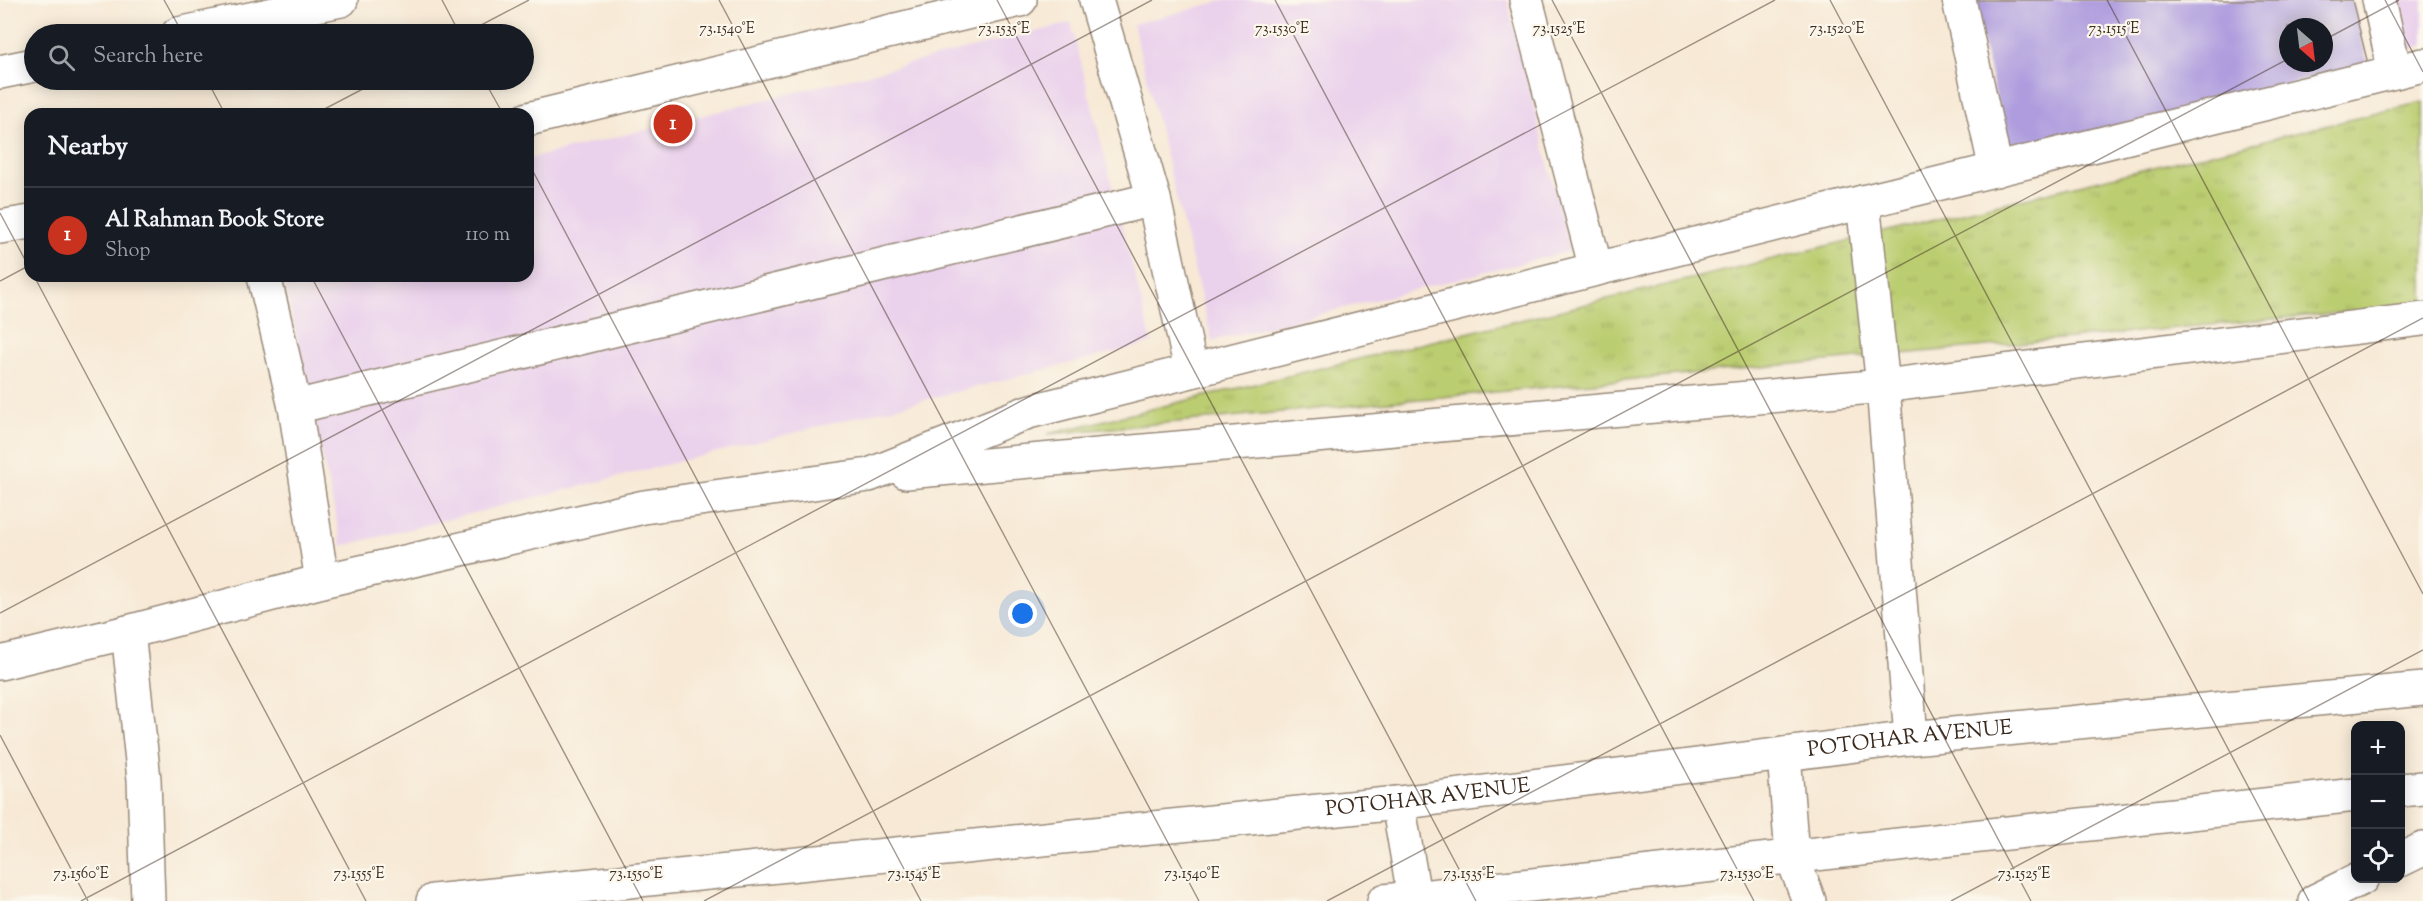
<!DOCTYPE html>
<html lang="en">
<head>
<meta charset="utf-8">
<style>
  :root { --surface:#171b24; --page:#20242c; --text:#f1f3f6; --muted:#9ea1a6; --line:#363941; --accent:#c8321e }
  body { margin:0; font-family:"Sorts Mill Goudy",serif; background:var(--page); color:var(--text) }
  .controls { position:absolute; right:18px; bottom:18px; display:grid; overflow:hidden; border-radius:12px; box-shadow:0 3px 15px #0003 }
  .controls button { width:54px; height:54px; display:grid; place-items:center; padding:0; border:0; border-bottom:2px solid var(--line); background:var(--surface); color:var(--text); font:30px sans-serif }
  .compass { position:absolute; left:2279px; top:18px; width:54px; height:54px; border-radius:50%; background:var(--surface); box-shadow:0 3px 15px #0003; rotate:152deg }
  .you { position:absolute; left:1023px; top:614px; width:21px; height:21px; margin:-15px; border:4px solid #fff; border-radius:50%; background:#1a73e8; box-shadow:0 0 0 9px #1a73e833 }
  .badge { display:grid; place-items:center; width:39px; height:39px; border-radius:50%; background:var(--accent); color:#fff; font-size:20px; font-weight:700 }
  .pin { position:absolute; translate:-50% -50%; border:3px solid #fff; box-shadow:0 2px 6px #0006 }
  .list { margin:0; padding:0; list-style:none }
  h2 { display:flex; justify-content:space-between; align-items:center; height:78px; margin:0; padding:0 24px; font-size:26px }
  h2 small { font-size:20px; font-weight:400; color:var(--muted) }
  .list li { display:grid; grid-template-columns:39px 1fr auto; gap:18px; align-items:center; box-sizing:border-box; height:96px; padding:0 24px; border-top:2px solid var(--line) }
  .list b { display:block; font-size:22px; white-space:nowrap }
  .list p { margin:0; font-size:20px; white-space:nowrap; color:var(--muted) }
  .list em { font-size:20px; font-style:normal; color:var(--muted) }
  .icon { flex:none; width:33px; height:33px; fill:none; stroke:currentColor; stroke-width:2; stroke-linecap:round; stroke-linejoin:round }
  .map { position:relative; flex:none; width:2423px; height:901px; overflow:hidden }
  .search { position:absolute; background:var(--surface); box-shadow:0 3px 15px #0003; left:24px; top:24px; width:510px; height:66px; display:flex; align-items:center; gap:15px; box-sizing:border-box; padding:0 21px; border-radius:33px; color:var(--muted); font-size:22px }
  .panel { position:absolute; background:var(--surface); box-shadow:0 3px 15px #0003; left:24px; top:108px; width:510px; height:174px; border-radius:18px }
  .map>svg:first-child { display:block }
  .built { fill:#ead1ec }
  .grass { fill:url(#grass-tufts); stroke:#7b7c48; stroke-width:1.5 }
  .building { fill:#ae9cde; fill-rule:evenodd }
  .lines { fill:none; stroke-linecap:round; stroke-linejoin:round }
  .minor-casing { stroke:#998a7a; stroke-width:36 }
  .highway-casing { stroke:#998a7a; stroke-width:36 }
  .minor { stroke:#fff; stroke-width:33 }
  .highway { stroke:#fff; stroke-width:33 }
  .ticks { fill:none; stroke:#3b2a1e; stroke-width:1.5; stroke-opacity:0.45 }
  .labels { text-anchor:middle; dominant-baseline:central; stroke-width:4.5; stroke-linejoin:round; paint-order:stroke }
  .street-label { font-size:21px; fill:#3b2a1e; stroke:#fbf7ec }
  .ticks-label { font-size:15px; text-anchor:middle; fill:#3b2a1e; stroke:#fbf7ec; stroke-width:4.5; stroke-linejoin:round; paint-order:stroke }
</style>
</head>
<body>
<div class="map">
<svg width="2423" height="901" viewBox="0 0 2423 901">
  <defs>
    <pattern id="grass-tufts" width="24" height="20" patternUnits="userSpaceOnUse" patternTransform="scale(1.5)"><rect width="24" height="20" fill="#bbcd71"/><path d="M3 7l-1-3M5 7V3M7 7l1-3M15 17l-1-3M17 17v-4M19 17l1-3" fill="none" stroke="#a2b061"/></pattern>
  </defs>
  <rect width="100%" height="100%" fill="#fbf7ec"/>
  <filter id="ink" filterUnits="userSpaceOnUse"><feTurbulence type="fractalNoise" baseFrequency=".0167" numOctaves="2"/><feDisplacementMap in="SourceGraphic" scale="12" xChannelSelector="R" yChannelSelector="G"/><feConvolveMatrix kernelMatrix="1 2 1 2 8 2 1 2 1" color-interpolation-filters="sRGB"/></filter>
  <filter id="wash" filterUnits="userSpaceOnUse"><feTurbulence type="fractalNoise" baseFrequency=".008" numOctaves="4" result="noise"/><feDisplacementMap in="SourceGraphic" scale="24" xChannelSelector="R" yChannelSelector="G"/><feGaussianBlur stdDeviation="1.35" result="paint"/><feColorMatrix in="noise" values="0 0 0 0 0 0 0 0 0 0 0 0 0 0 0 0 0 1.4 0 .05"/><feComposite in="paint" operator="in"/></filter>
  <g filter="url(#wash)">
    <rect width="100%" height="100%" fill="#f7e9d5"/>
    <path class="built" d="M1226,0h281l63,251 -358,90 -79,-317z
      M2389,0h34v45l-21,6z
      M1071,23l81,320 -810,203 -59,-270h245v-117z"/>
    <path class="grass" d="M2423,102v203l-1375,129z"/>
    <g id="blocks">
      <path class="building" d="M1972,0h380l16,64 -358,90zM2288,27h36v36h-36z"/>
    </g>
  </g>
  <g filter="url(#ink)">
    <use href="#blocks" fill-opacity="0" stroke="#998a7a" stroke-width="1.5"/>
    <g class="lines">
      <defs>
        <g id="minor">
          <path d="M1096,0l58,199 37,171"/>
          <path d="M1526,0l70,269"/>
          <path d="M1959,0l37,170"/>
          <path d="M2379,0l16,72"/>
          <path d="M528,119l492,-119"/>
          <path d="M1863,202l20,184 28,352"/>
          <path d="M0,227l30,-5"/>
          <path d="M264,276l31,131 27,174"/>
          <path d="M295,407l859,-208"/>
          <path d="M906,472l977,-86 540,-67"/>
          <path d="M0,663l128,-31"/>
          <path d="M1784,754l8,102 17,45"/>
          <path d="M2400,790l23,-2"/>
          <path d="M1398,803l17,98"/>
          <path d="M2400,860l23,-11"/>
          <path d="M148,901l-4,-122 -16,-147 194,-51 322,-74 225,-32 159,-63 835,-210 560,-137"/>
          <path id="s1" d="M433,901l965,-98 513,-65 512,-49"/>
          <path d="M1384,901l972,-106"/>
          <path d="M2315,901l47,-23"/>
        </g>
        <path id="highway" d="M178,34l163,-34
          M0,72l34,-7"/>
      </defs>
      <use href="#minor" class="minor-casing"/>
      <use href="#highway" class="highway-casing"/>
      <use href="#minor" class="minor"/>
      <use href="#highway" class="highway"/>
    </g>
  </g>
  <path class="ticks" d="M164,0l19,34M442,0l18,34M719,0l480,901M997,0l479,901M1275,0l479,901M1552,0l479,901M1830,0l479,901M2107,0l316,594M2385,0l38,72M464,34l65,-34M2324,40l75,-40M207,80l18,34M484,80l19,34M315,114l65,-34M528,162l393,739M0,213l30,56M34,276l332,625M311,276l332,625M0,281l30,-16M0,613l1152,-613M0,735l88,166M81,901l1694,-901M704,901l1584,-842M1327,901l1096,-583M1951,901l472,-251"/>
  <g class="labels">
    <g class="street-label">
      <text stroke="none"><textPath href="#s1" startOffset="1486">POTOHAR AVENUE</textPath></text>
      <text stroke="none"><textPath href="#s1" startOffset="1000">POTOHAR AVENUE</textPath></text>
    </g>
  </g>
  <g class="ticks-label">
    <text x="727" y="33">73.1540°E</text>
    <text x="1837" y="33">73.1520°E</text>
    <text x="2114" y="33">73.1515°E</text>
    <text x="1004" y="33">73.1535°E</text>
    <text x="1282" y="33">73.1530°E</text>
    <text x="1559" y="33">73.1525°E</text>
    <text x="81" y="878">73.1560°E</text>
    <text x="359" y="878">73.1555°E</text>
    <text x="636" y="878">73.1550°E</text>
    <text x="914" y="878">73.1545°E</text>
    <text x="1192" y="878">73.1540°E</text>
    <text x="1469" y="878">73.1535°E</text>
    <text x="1747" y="878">73.1530°E</text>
    <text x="2024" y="878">73.1525°E</text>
  </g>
</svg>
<div class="controls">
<button>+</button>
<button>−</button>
<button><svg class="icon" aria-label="locate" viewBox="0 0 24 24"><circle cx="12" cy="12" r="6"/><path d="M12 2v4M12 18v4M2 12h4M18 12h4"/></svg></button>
</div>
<svg class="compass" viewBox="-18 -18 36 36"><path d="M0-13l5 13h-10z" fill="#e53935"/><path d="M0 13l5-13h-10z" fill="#9ea1a6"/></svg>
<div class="you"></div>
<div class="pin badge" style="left:673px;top:124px">1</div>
<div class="search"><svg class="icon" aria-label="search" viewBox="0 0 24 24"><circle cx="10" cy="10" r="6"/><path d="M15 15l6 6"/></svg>Search here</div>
<section class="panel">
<h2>Nearby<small></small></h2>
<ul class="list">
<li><span class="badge">1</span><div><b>Al Rahman Book Store</b><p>Shop</p></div><em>110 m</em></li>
</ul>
</section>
</div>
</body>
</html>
